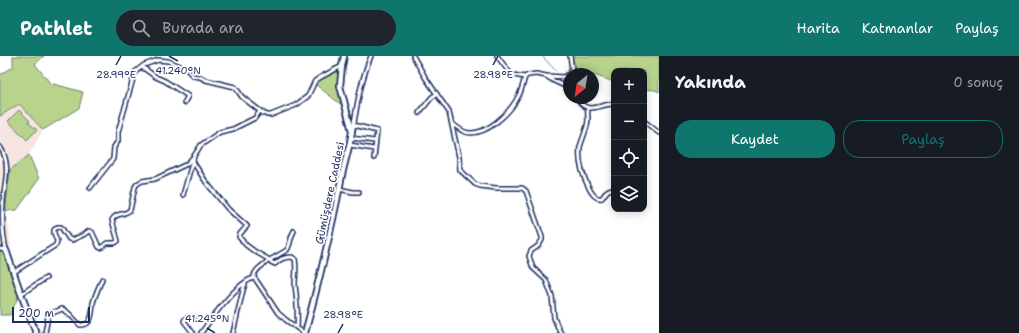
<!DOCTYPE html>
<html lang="tr">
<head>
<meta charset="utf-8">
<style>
  :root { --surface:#171b24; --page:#20242c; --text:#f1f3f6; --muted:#9ea1a6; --line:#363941; --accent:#0f766e }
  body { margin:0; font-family:"Shantell Sans",sans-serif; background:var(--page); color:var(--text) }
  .controls { position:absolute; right:12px; top:12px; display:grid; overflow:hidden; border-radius:8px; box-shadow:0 2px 10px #0003 }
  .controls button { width:36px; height:36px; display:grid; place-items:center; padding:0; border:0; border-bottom:1px solid var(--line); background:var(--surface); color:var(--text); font:20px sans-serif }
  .compass { position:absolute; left:563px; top:12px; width:36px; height:36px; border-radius:50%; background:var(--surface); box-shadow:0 2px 10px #0003; rotate:210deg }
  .scale { position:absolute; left:12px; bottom:10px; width:78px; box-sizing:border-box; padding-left:4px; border:2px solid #1b2f5e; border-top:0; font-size:11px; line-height:14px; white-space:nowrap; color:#1b2f5e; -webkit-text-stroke:3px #fff; paint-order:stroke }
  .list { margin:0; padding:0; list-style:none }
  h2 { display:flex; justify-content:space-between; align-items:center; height:52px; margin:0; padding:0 16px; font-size:17px }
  h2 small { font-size:13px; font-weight:400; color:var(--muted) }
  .actions { display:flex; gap:8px; padding:12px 16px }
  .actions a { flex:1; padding:9px 0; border:1px solid var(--accent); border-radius:16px; text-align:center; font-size:14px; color:var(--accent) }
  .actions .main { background:var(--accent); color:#fff }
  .icon { flex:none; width:22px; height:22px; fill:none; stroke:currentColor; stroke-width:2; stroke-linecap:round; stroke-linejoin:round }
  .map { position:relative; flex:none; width:659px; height:277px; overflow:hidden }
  header { display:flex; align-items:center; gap:24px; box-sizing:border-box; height:56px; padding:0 20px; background:var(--accent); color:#fff }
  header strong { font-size:19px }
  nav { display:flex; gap:22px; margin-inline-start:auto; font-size:14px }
  .search { width:280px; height:36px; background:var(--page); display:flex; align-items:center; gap:10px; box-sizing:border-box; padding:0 14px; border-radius:22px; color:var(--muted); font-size:15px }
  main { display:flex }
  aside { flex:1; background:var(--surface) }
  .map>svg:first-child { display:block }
  .built { fill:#f6e5e0 }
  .green { fill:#b8d48c; stroke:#6a8275 }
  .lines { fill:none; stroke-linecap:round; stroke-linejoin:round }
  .stream { stroke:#5c95ad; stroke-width:1 }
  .street-casing { stroke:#1b2f5e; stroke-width:6 }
  .secondary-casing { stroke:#1b2f5e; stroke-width:8 }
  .street { stroke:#fff; stroke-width:3 }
  .secondary { stroke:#fff; stroke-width:4.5 }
  .ticks { fill:none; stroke:#1b2f5e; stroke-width:1.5 }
  .labels { text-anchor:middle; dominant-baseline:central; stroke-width:3.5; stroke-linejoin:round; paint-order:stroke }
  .street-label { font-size:11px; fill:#1b2f5e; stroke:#fff }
  .ticks-label { font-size:10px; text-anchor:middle; fill:#1b2f5e; stroke:#fff; stroke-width:3.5; stroke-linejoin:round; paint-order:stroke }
</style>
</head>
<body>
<header>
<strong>Pathlet</strong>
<div class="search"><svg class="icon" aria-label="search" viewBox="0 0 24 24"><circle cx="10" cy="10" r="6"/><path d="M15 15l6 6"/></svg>Burada ara</div>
<nav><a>Harita</a><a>Katmanlar</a><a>Paylaş</a></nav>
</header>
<main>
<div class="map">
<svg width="659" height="277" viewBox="0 0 659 277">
  <rect width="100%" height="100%" fill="#fff"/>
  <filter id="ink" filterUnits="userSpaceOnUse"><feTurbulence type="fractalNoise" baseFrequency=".025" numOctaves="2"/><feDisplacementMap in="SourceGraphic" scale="8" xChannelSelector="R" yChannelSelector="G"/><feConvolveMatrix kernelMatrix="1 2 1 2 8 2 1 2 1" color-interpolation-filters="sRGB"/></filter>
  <g filter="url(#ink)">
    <path class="built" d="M18,48l25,26 -14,25 -19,15 -4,35 5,42 -11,-1v-130z"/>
    <path class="green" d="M13,0h31l-9,8 15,19 33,9 -4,16 -36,22 -24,-26 -19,12v-41l13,-8z
      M569,0h90v36l-4,-2 -11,-1v-18h-30v11l-40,-14z
      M338,14v17l6,20 -29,-23 6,-6z
      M19,54l11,11 -2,1 9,8 -10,10 -19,-19z
      M29,99l10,24 -22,31 -11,1v-6l4,-35z
      M0,190h6l13,49 -9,20h-10z"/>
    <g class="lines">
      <path class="stream" d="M542,0l14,15"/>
      <defs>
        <path id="street" d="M413,0l12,21 24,35 10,45 1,13 15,14 5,2 16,2h26l4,3 16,46v3l-4,6 -7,5 -2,5 4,12 13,12 6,16 2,22 6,14 1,1
          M497,0l13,17 3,2 12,2
          M142,11l14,10 9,4 23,15 -4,7
          M569,18l3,-5 -2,-13
          M548,20l16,1 5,-3
          M577,42c11,19 23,5 37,6
          M588,52c-1,6 1,12 -1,18 -2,7 -5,14 -7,21 -2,15 3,30 10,43 3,5 6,9 12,8 3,-4 6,-11 12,-8
          M419,57l13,-16 5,-3
          M644,65l15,12
          M452,68c4,2 8,6 13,8 20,6 46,-20 54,-37 3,-5 4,-12 6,-18l3,-2 9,-1 9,2 8,5 15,7
          M354,69l23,6 -3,27
          M353,73c4,-25 8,-49 18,-73
          M351,82l24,3
          M350,89l24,4
          M0,91c12,17 4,37 3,55 -1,15 0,34 3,48l-6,-1
          M90,132l23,-29 1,-12 4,-6v-9l17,-60 9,-7 14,-5 10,1 17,7 8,8 7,1 6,3 29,7 3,4 4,6 13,10 8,6 4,2h4l25,-10 12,-9 7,-15 6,-4 21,-11
          M339,133l14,3h6
          M183,139l11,-39 -1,5 2,4 11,17 22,27 19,17 -7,8 -1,3 7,8 8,6 14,8v2c-6,5 -15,10 -14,17
          M268,205l19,-11c4,-6 3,-13 7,-19
          M269,205l6,3c5,-5 9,-7 17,-7l3,2c2,9 0,17 0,26 2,15 3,28 2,43
          M14,216l42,-27 1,-4 -3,-8v-3l3,-3h4l8,12 3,1 11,-5 6,-4 3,1 7,15 2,1 6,-5h8l3,-2 -6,-21c4,-8 12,-4 18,-10l5,-23 2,-3 5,-3 13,-2 32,-15 7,-8 7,-11 19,-13 13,-3 22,-11 5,-7
          M21,238l25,-16
          M45,277l3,-17 2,-2 12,-5c7,2 12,11 18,16 13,1 12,-13 13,-22 2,-8 6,-16 9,-24
          M193,277l-9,-12 1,-2 9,-2
          M201,277c11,-15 36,-51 53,-55l2,2 22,33 8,7 18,13
          M233,277l10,-43 2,-6"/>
        <path id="secondary" d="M6,194l15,44 15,39
          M305,277c14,-52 27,-105 37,-158 3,-15 8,-29 10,-44l-12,-45 2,-20 2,-10"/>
      </defs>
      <use href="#street" class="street-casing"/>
      <use href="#secondary" class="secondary-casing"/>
      <use href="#street" class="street"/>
      <use href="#secondary" class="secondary"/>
    </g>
  </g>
  <path class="ticks" d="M169,0l9,5M116,9l5,-9M493,9l5,-9M207,272l8,5M338,277l5,-9"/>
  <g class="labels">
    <g class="street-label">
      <text transform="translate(330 137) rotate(-78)">Gümüşdere Caddesi</text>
    </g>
  </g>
  <g class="ticks-label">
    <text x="178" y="18">41.240°N</text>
    <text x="116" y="22">28.99°E</text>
    <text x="493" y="22">28.98°E</text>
    <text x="343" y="262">28.98°E</text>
    <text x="207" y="266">41.245°N</text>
  </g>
</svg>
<div class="controls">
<button>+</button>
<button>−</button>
<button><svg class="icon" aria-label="locate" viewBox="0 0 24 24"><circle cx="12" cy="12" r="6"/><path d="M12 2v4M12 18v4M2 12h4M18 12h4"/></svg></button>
<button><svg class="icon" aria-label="layers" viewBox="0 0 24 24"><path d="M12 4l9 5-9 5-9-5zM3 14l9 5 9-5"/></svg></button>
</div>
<svg class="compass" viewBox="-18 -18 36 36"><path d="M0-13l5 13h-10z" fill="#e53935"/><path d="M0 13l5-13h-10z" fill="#9ea1a6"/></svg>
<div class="scale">200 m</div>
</div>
<aside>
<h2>Yakında<small>0 sonuç</small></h2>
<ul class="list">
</ul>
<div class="actions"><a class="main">Kaydet</a><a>Paylaş</a></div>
</aside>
</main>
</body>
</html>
